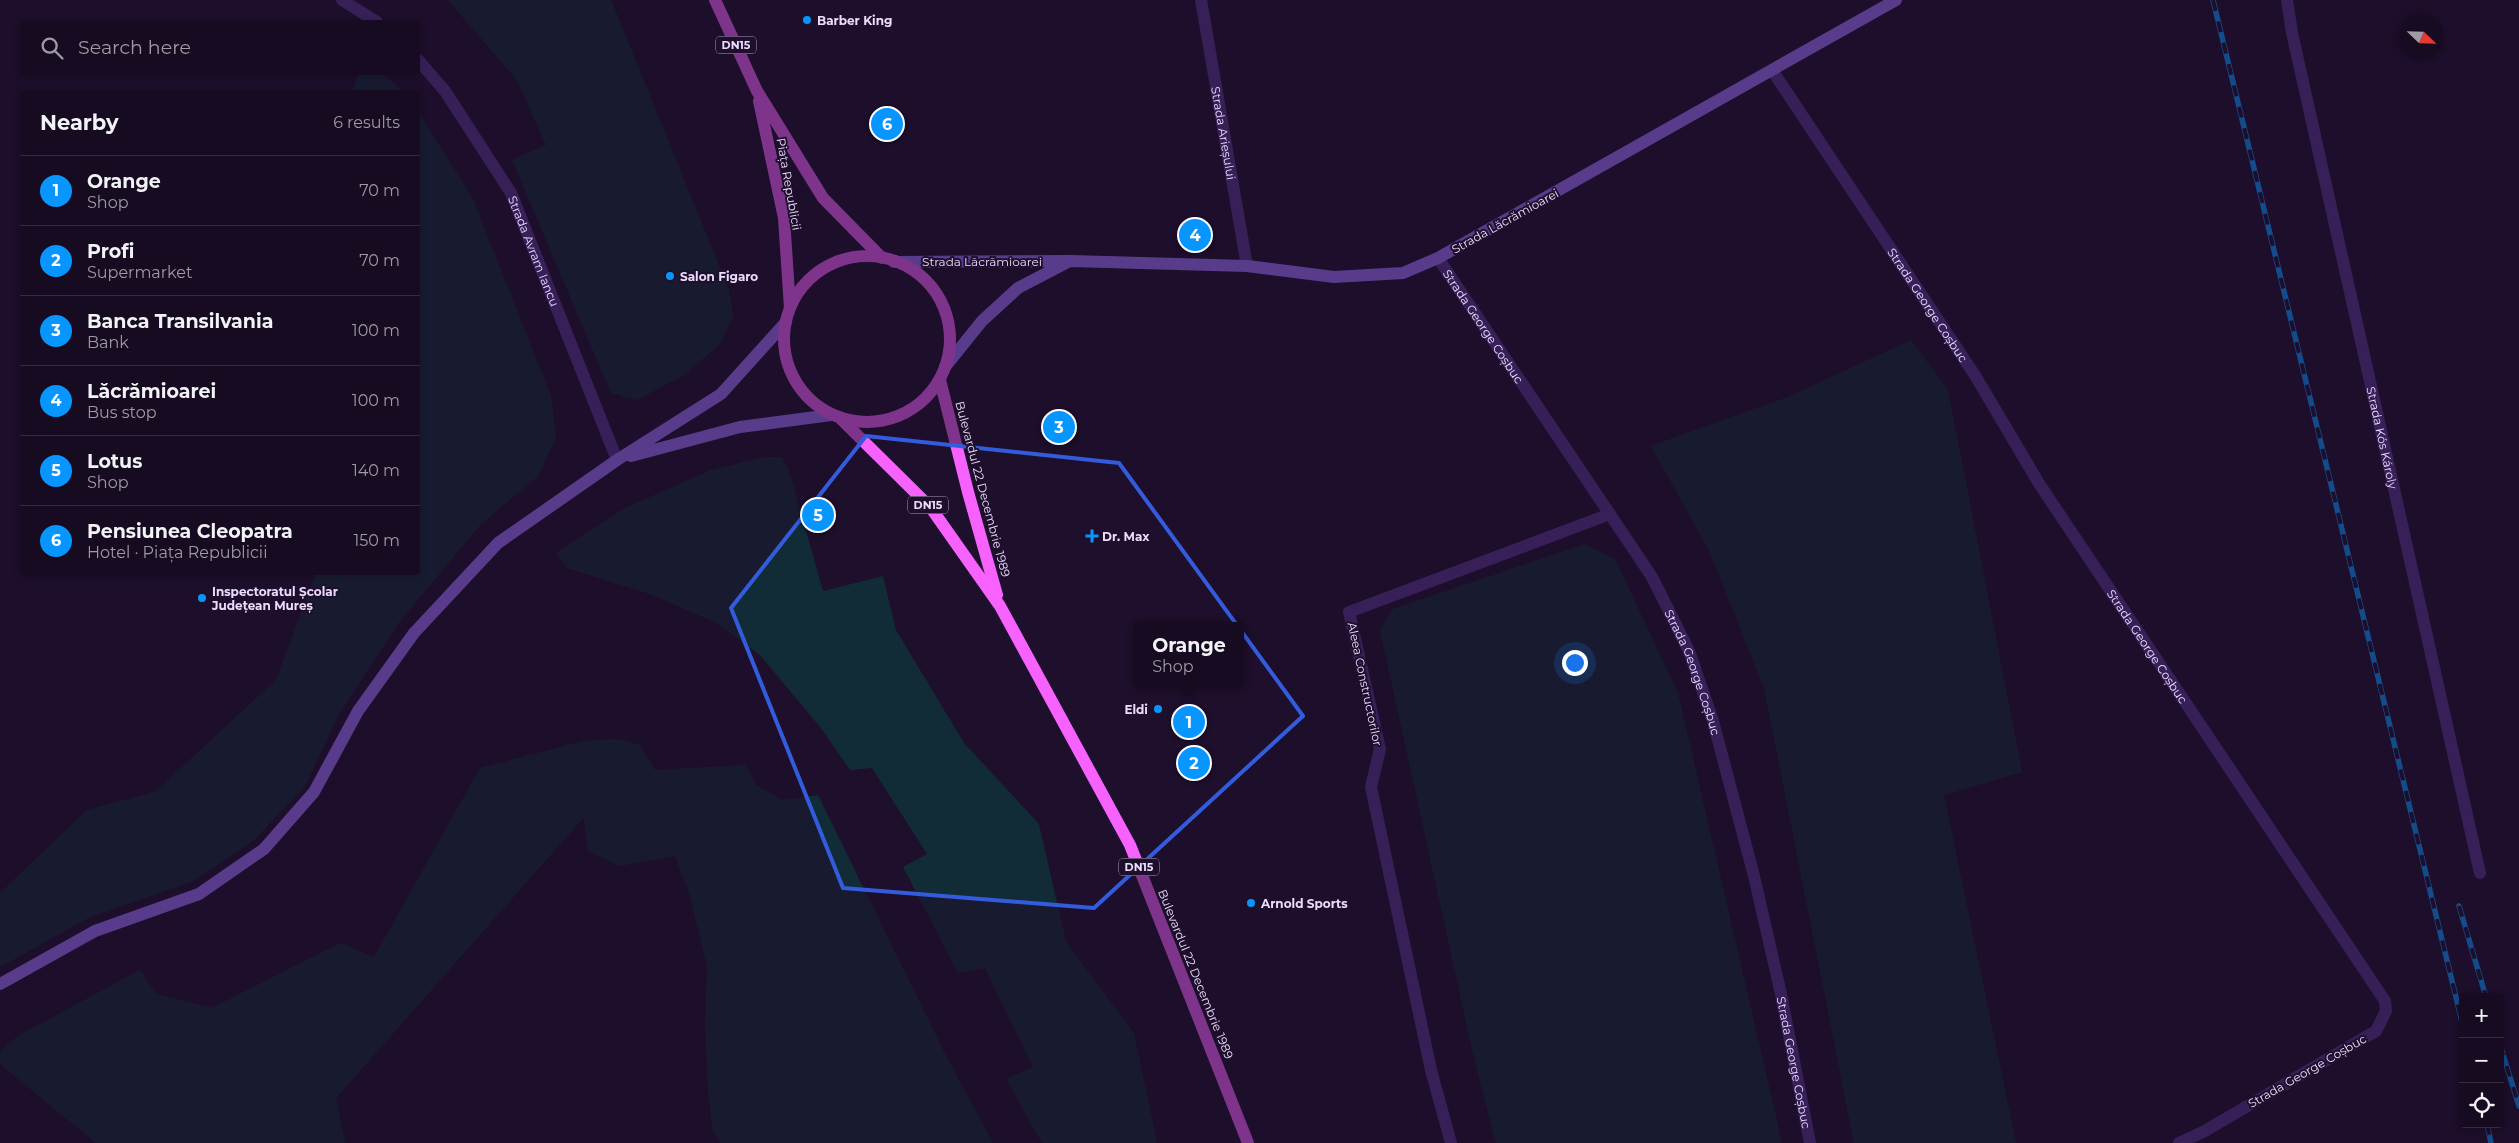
<!DOCTYPE html>
<html lang="en">
<head>
<meta charset="utf-8">
<style>
  :root { --surface:#160b21; --page:#23192e; --text:#f1f3f6; --muted:#9e9ba5; --line:#352b3f; --accent:#0796ff }
  body { margin:0; font-family:Montserrat,sans-serif; background:var(--page); color:var(--text) }
  .controls { position:absolute; right:15px; bottom:15px; display:grid; overflow:hidden; border-radius:5px; box-shadow:0 2px 8px #0003 }
  .controls button { width:45px; height:45px; display:grid; place-items:center; padding:0; border:0; border-bottom:1px solid var(--line); background:var(--surface); color:var(--text); font:25px sans-serif }
  .compass { position:absolute; left:2399px; top:15px; width:45px; height:45px; border-radius:50%; background:var(--surface); box-shadow:0 2px 8px #0003; rotate:113deg }
  .you { position:absolute; left:1574px; top:662px; width:18px; height:18px; margin:-12px; border:4px solid #fff; border-radius:50%; background:#1a73e8; box-shadow:0 0 0 8px #1a73e833 }
  .badge { display:grid; place-items:center; width:32px; height:32px; border-radius:50%; background:var(--accent); color:#fff; font-size:16px; font-weight:700 }
  .pin { position:absolute; translate:-50% -50%; border:2px solid #fff; box-shadow:0 1px 5px #0006 }
  .popup { position:absolute; left:1134px; top:622px; width:110px; height:65px; box-sizing:border-box; display:grid; place-content:center; border-radius:5px; background:var(--surface); filter:drop-shadow(0 1px 4px #0005); font-size:16px; white-space:nowrap; color:var(--muted) }
  .popup b { font-size:19px; color:var(--text) }
  .popup::after { content:''; position:absolute; left:50%; top:100%; margin-left:-10px; border:10px solid transparent; border-top-color:var(--surface) }
  .list { margin:0; padding:0; list-style:none }
  h2 { display:flex; justify-content:space-between; align-items:center; height:65px; margin:0; padding:0 20px; font-size:21px }
  h2 small { font-size:16px; font-weight:400; color:var(--muted) }
  .list li { display:grid; grid-template-columns:32px 1fr auto; gap:15px; align-items:center; box-sizing:border-box; height:70px; padding:0 20px; border-top:1px solid var(--line) }
  .list b { display:block; font-size:19px; white-space:nowrap }
  .list p { margin:0; font-size:16px; white-space:nowrap; color:var(--muted) }
  .list em { font-size:16px; font-style:normal; color:var(--muted) }
  .icon { flex:none; width:28px; height:28px; fill:none; stroke:currentColor; stroke-width:2; stroke-linecap:round; stroke-linejoin:round }
  .map { position:relative; flex:none; width:2519px; height:1143px; overflow:hidden }
  .search { position:absolute; background:var(--surface); box-shadow:0 2px 8px #0003; left:20px; top:20px; width:400px; height:55px; display:flex; align-items:center; gap:12px; box-sizing:border-box; padding:0 18px; border-radius:5px; color:var(--muted); font-size:19px }
  .panel { position:absolute; background:var(--surface); box-shadow:0 2px 8px #0003; left:20px; top:90px; width:400px; height:485px; border-radius:5px }
  .map>svg:first-child { display:block }
  .green { fill:#122c37 }
  .lines { fill:none; stroke-linecap:round; stroke-linejoin:round }
  .street { stroke:#57378f; stroke-width:12 }
  .secondary { stroke:#a372ff; stroke-width:12 }
  .primary { stroke:#f762ff; stroke-width:12 }
  .rail-casing { stroke:#0796ff; stroke-width:5.5 }
  .rail { stroke:#1e0f2c; stroke-width:4; stroke-dasharray:11; stroke-linecap:butt }
  .marked { fill:none; stroke:#325cdc; stroke-width:4; stroke-linejoin:round }
  .poi-dot { fill:#0796ff; stroke:#1e0f2c; stroke-width:2 }
  .labels { text-anchor:middle; dominant-baseline:central; stroke-width:4; stroke-linejoin:round; paint-order:stroke }
  .shield { fill:#1e0f2c; stroke:#ae9ec0; stroke-width:1 }
  .shield-label { font-size:11px; font-weight:bold; fill:#ebdbff }
  .poi-label { font-size:12px; font-weight:bold; fill:#ebdbff; stroke:#1e0f2c; text-anchor:start }
  .street-label { font-size:12px; fill:#ebdbff; stroke:#1e0f2c }
</style>
</head>
<body>
<div class="map">
<svg width="2519" height="1143" viewBox="0 0 2519 1143">
  <rect width="100%" height="100%" fill="#1e0f2c"/>
  <path class="green" d="M448,0h163l118,290 4,26 -13,28 -36,31 -47,25 -26,-7 -99,-233 34,-15 -29,-65z
    M359,72l22,1 24,19h-53z
    M418,112l54,85 79,199 5,41 -18,39 -57,48 -81,97 -61,93 -34,72 -51,54 -61,41 -103,36 -90,50v-74l87,-83 68,-18 121,-112 40,-107 102,-1z
    M1911,340l37,50 74,382 -78,23 72,348h-162l-90,-455 -55,-138 -58,-104 137,-49z
    M763,457h19l7,14 34,120 60,-15 13,54 68,113 75,81 27,118 68,91 23,110h-115l-36,-64 27,-12 -48,-99 -27,5 -55,-106 24,-13 -55,-86 -22,2 -29,-42 -61,-73 -45,-33 -65,-28 -83,-26 -11,-15 67,-44 86,-38z
    M1585,544l30,15 63,134 104,450h-286l-22,-85 -94,-428 13,-21z
    M619,739l21,6 15,25 91,-5 10,20 26,15 36,-5 128,261 47,87h-272l-8,-12 -5,-41 -3,-62 2,-62 -18,-73 -14,-37 -55,10 -32,-15 -4,-34 -248,281 9,45h-249l-96,-79v-12l18,-16 122,-66 16,24 56,14 128,-65 34,14 106,-189 103,-27z"/>
  <g class="lines">
    <g class="street">
      <path d="M342,0l35,22"/>
      <path id="s1" d="M1201,0l46,266"/>
      <path id="s2" d="M2287,0l5,33 188,840"/>
      <path id="s3" d="M418,60l27,31 66,102 106,267"/>
      <path id="s4" d="M1772,70l204,307 64,108 345,516 1,10 -10,20 -173,101 -24,11"/>
      <path id="s5" d="M1438,258l214,319 37,74 24,70 41,155 27,118 29,149"/>
      <path d="M1451,1143l-20,-73 -60,-283 9,-38 -31,-137 261,-98"/>
    </g>
    <path class="secondary" d="M894,262l177,-1 176,5 87,11 69,-4 35,-15 458,-258
      M945,367l37,-46 36,-33 50,-26
      M631,456l109,-29 91,-12
      M0,984l95,-53 104,-37 65,-45 50,-57 44,-81 56,-78 84,-90 119,-83 104,-66 65,-72"/>
    <path class="primary" d="M715,0l42,91 66,107 59,60
      M759,101l25,117 6,90
      M784 339a83 83 0 1 1 166 0a83 83 0 1 1-166 0Z
      M940,380l28,112 29,103
      M840,418l91,90 69,98 130,239 118,298"/>
    <defs>
      <path id="rail" d="M2213,0l250,1026
        M2459,906l27,91
        M2500,1045l19,61
        M2487,1124l4,19"/>
    </defs>
    <use href="#rail" class="rail-casing"/>
    <use href="#rail" class="rail"/>
  </g>
  <path d="M0 0H2519V1143H0ZM866,436l253,27 184,253 -209,192 -251,-20 -112,-280z" fill="#1e0f2c" fill-opacity=".55" fill-rule="evenodd"/>
  <path class="marked" d="M866,436l253,27 184,253 -209,192 -251,-20 -112,-280z"/>
  <g class="poi-dot">
    <circle cx="807" cy="20" r="5"/>
    <circle cx="670" cy="276" r="5"/>
    <path d="M1089.5 528.5h5v5h5v5h-5v5h-5v-5h-5v-5h5z"/>
    <circle cx="202" cy="598" r="5"/>
    <circle cx="1158" cy="709" r="5"/>
    <circle cx="1251" cy="903" r="5"/>
  </g>
  <g class="labels">
    <g class="shield">
      <rect x="716" y="36.5" width="40" height="17" rx="4"/>
      <rect x="908" y="496.5" width="40" height="17" rx="4"/>
      <rect x="1119" y="858.5" width="40" height="17" rx="4"/>
    </g>
    <g class="shield-label">
      <text x="736" y="45">DN15</text>
      <text x="928" y="505">DN15</text>
      <text x="1139" y="867">DN15</text>
    </g>
    <g class="poi-label">
      <text x="817" y="20">Barber King</text>
      <text x="680" y="276">Salon Figaro</text>
      <text x="1102" y="536">Dr. Max</text>
      <text x="212" y="591">Inspectoratul Școlar<tspan x="212" dy="14">Județean Mureș</tspan></text>
      <text x="1148" y="709" text-anchor="end">Eldi</text>
      <text x="1261" y="903">Arnold Sports</text>
    </g>
    <g class="street-label">
      <text stroke="none"><textPath href="#s1" startOffset="135">Strada Arieșului</textPath></text>
      <text transform="translate(789 184) rotate(80)">Piața Republicii</text>
      <text transform="translate(1505 221) rotate(-29)">Strada Lăcrămioarei</text>
      <text stroke="none"><textPath href="#s3" startOffset="225">Strada Avram Iancu</textPath></text>
      <text x="982" y="261">Strada Lăcrămioarei</text>
      <text stroke="none"><textPath href="#s4" startOffset="282">Strada George Coșbuc</textPath></text>
      <text stroke="none"><textPath href="#s5" startOffset="82">Strada George Coșbuc</textPath></text>
      <text stroke="none"><textPath href="#s2" startOffset="448">Strada Kós Károly</textPath></text>
      <text transform="translate(983 489) rotate(75)">Bulevardul 22 Decembrie 1989</text>
      <text stroke="none"><textPath href="#s4" startOffset="688">Strada George Coșbuc</textPath></text>
      <text stroke="none"><textPath href="#s5" startOffset="488">Strada George Coșbuc</textPath></text>
      <text transform="translate(1365 684) rotate(78)">Aleea Constructorilor</text>
      <text transform="translate(1196 974) rotate(68)">Bulevardul 22 Decembrie 1989</text>
      <text stroke="none"><textPath href="#s5" startOffset="892">Strada George Coșbuc</textPath></text>
      <text transform="translate(2307 1071) rotate(-30)">Strada George Coșbuc</text>
    </g>
  </g>
</svg>
<div class="controls">
<button>+</button>
<button>−</button>
<button><svg class="icon" aria-label="locate" viewBox="0 0 24 24"><circle cx="12" cy="12" r="6"/><path d="M12 2v4M12 18v4M2 12h4M18 12h4"/></svg></button>
</div>
<svg class="compass" viewBox="-18 -18 36 36"><path d="M0-13l5 13h-10z" fill="#e53935"/><path d="M0 13l5-13h-10z" fill="#9e9ba5"/></svg>
<div class="you"></div>
<div class="pin badge" style="left:1189px;top:722px">1</div>
<div class="popup"><b>Orange</b>Shop</div>
<div class="pin badge" style="left:1194px;top:763px">2</div>
<div class="pin badge" style="left:1059px;top:427px">3</div>
<div class="pin badge" style="left:1195px;top:235px">4</div>
<div class="pin badge" style="left:818px;top:515px">5</div>
<div class="pin badge" style="left:887px;top:124px">6</div>
<div class="search"><svg class="icon" aria-label="search" viewBox="0 0 24 24"><circle cx="10" cy="10" r="6"/><path d="M15 15l6 6"/></svg>Search here</div>
<section class="panel">
<h2>Nearby<small>6 results</small></h2>
<ul class="list">
<li><span class="badge">1</span><div><b>Orange</b><p>Shop</p></div><em>70 m</em></li>
<li><span class="badge">2</span><div><b>Profi</b><p>Supermarket</p></div><em>70 m</em></li>
<li><span class="badge">3</span><div><b>Banca Transilvania</b><p>Bank</p></div><em>100 m</em></li>
<li><span class="badge">4</span><div><b>Lăcrămioarei</b><p>Bus stop</p></div><em>100 m</em></li>
<li><span class="badge">5</span><div><b>Lotus</b><p>Shop</p></div><em>140 m</em></li>
<li><span class="badge">6</span><div><b>Pensiunea Cleopatra</b><p>Hotel · Piața Republicii</p></div><em>150 m</em></li>
</ul>
</section>
</div>
</body>
</html>
